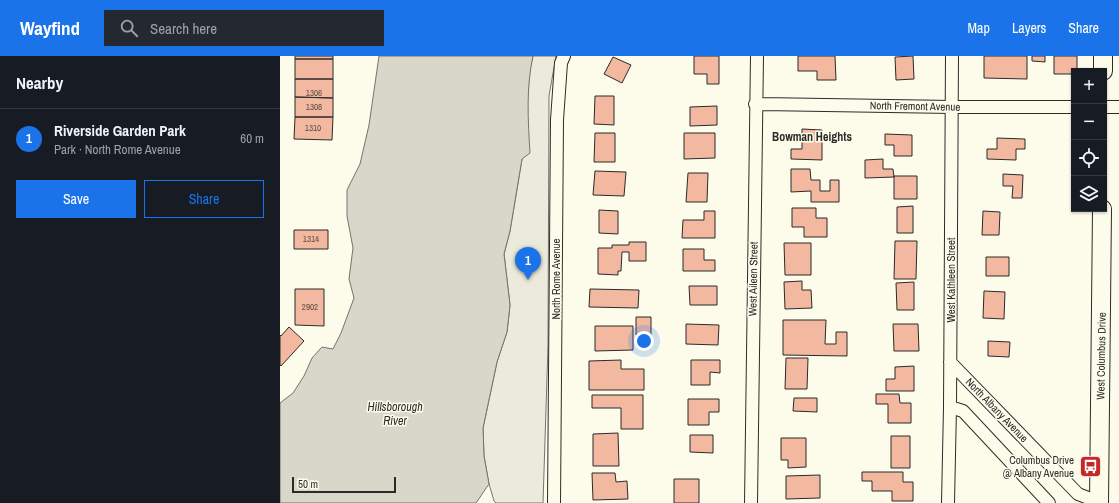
<!DOCTYPE html>
<html lang="en">
<head>
<meta charset="utf-8">
<style>
  :root { --surface:#171b24; --page:#242831; --text:#f1f3f6; --muted:#9ea1a6; --line:#363941; --accent:#1a73e8 }
  body { margin:0; font-family:"Archivo Narrow",sans-serif; background:var(--page); color:var(--text) }
  .controls { position:absolute; right:12px; top:12px; display:grid; overflow:hidden; border-radius:0px; box-shadow:0 1px 3px #0004 }
  .controls button { width:36px; height:36px; display:grid; place-items:center; padding:0; border:0; border-bottom:1px solid var(--line); background:var(--surface); color:var(--text); font:20px sans-serif }
  .scale { position:absolute; left:12px; bottom:10px; width:104px; box-sizing:border-box; padding-left:4px; border:2px solid #2b2b2b; border-top:0; font-size:11px; line-height:14px; white-space:nowrap; color:#2b2b2b; -webkit-text-stroke:3px #fdfbea; paint-order:stroke }
  .you { position:absolute; left:364px; top:285px; width:14px; height:14px; margin:-10px; border:3px solid #fff; border-radius:50%; background:#1a73e8; box-shadow:0 0 0 6px #1a73e833 }
  .badge { display:grid; place-items:center; width:26px; height:26px; border-radius:50%; background:var(--accent); color:#fff; font-size:13px; font-weight:700 }
  .pin { position:absolute; translate:-50% -33px; filter:drop-shadow(0 1px 2px #0008) }
  .pin::after { content:''; position:absolute; top:21px; width:14px; height:12px; background:inherit; clip-path:polygon(0 0,100% 0,50% 100%) }
  .list { margin:0; padding:0; list-style:none }
  h2 { display:flex; justify-content:space-between; align-items:center; height:52px; margin:0; padding:0 16px; font-size:17px }
  h2 small { font-size:13px; font-weight:400; color:var(--muted) }
  .list li { display:grid; grid-template-columns:26px 1fr auto; gap:12px; align-items:center; box-sizing:border-box; height:60px; padding:0 16px; border-top:1px solid var(--line) }
  .list b { display:block; font-size:15px; white-space:nowrap }
  .list p { margin:0; font-size:13px; white-space:nowrap; color:var(--muted) }
  .list em { font-size:13px; font-style:normal; color:var(--muted) }
  .actions { display:flex; gap:8px; padding:12px 16px }
  .actions a { flex:1; padding:9px 0; border:1px solid var(--accent); border-radius:0px; text-align:center; font-size:14px; color:var(--accent) }
  .actions .main { background:var(--accent); color:#fff }
  .icon { flex:none; width:22px; height:22px; fill:none; stroke:currentColor; stroke-width:2; stroke-linecap:round; stroke-linejoin:round }
  .map { position:relative; flex:none; width:839px; height:447px; overflow:hidden }
  header { display:flex; align-items:center; gap:24px; box-sizing:border-box; height:56px; padding:0 20px; background:var(--accent); color:#fff }
  header strong { font-size:19px }
  nav { display:flex; gap:22px; margin-inline-start:auto; font-size:14px }
  .search { width:280px; height:36px; background:var(--page); display:flex; align-items:center; gap:10px; box-sizing:border-box; padding:0 14px; border-radius:0px; color:var(--muted); font-size:15px }
  main { display:flex }
  aside { flex:1; background:var(--surface) }
  .map>svg:first-child { display:block }
  .green { fill:#ecebdb; stroke:#74746e }
  .water { fill:#d8d7c9; stroke:#74746e }
  .building { fill:#f2b8a0; stroke:#2b2b2b }
  .lines { fill:none; stroke-linecap:round; stroke-linejoin:round }
  .minor-casing { stroke:#2b2b2b; stroke-width:14 }
  .secondary-casing { stroke:#2b2b2b; stroke-width:20 }
  .minor { stroke:#fdfbea; stroke-width:12 }
  .secondary { stroke:#fdfbea; stroke-width:18 }
  .labels { text-anchor:middle; dominant-baseline:central; stroke-width:3; stroke-linejoin:round; paint-order:stroke }
  .number-label { font-size:9px; fill:#5d4e48 }
  .street-label { font-size:11px; fill:#2b2b2b; stroke:#fdfbea }
  .poi-label { font-size:11px; fill:#2b2b2b; stroke:#fdfbea; text-anchor:end }
  .neighbourhood-label { font-size:12px; font-weight:bold; fill:#2b2b2b; stroke:#fdfbea }
  .water-label { font-size:12px; font-style:italic; fill:#2b2b2b; stroke:#fdfbea }
</style>
</head>
<body>
<header>
<strong>Wayfind</strong>
<div class="search"><svg class="icon" aria-label="search" viewBox="0 0 24 24"><circle cx="10" cy="10" r="6"/><path d="M15 15l6 6"/></svg>Search here</div>
<nav><a>Map</a><a>Layers</a><a>Share</a></nav>
</header>
<main>
<aside>
<h2>Nearby<small></small></h2>
<ul class="list">
<li><span class="badge">1</span><div><b>Riverside Garden Park</b><p>Park · North Rome Avenue</p></div><em>60 m</em></li>
</ul>
<div class="actions"><a class="main">Save</a><a>Share</a></div>
</aside>
<div class="map">
<svg width="839" height="447" viewBox="0 0 839 447">
  <rect width="100%" height="100%" fill="#fdfbea"/>
  <path class="green" d="M253,0h23l-7,40 -1,250 -5,157h-47l-2,-2 -5,-17 -5,-28 -1,-28 14,-66 10,-30 3,-27 -6,-51 6,-23 12,-72 8,-90z"/>
  <path class="water" d="M99,0h154c-7,32 -5,64 -3,97l-8,6 -12,72 -6,23 6,51 -3,27 -10,30 -14,66 1,28 5,28 -13,19h-196v-100l13,-10 11,-17 8,-18 10,-11 11,2 8,-16 13,-35 -5,-19 4,-31 -6,-32v-26l13,-26 9,-39z"/>
  <path class="building" d="M15,0h38v3h-38z
    M414,0h25v28h-12v-10h-13z
    M518,0h37l1,24h-19v-9h-19z
    M633,0l1,23 -18,1 -1,-23z
    M704,0h43v23l-43,-1z
    M752,0h13v6l-13,-1z
    M774,0h23v15h-3v3h-20z
    M333,1l18,8 -9,18 -18,-9z
    M15,3h38v20h-38z
    M15,23h38v19l-38,-1z
    M315,40h19v29l-20,-1z
    M15,41l38,1v19h-38z
    M437,50v19l-27,1v-19z
    M15,61h38l-1,23 -38,-1z
    M522,73l20,1v30l-31,-1v-10h11z
    M315,77h20v29h-21z
    M404,77h31v25l-31,1z
    M605,78l27,1v21h-18v-11h-9z
    M717,82l28,1v10h-9v11l-29,-1v-10h10z
    M603,103v10h10l1,8 -29,1v-18z
    M511,113h19l1,11h9v11h10v-11h9v22h-28v-11l-20,1z
    M315,115l31,1 -2,24 -31,-1z
    M408,117h20l-1,29h-21z
    M723,118l20,1 -1,23h-10l1,-12h-10z
    M614,120h23v23h-23z
    M633,150v27h-16v-26z
    M512,152h24v10h11v19h-23v-10h-12z
    M319,154l19,1v23l-19,-1z
    M424,155h11v27h-33l1,-18h21z
    M703,155l17,1 -1,23h-17z
    M14,174h34v19h-34z
    M615,185h22l-1,38h-22z
    M349,186h17v19h-17v-9h-7l-1,19h-3v4l-20,-1v-26h14v-3h17z
    M504,187h27v32h-26z
    M403,193h21v11h11v11h-32z
    M706,201h23v19h-23z
    M522,225v9h9l1,18 -27,1 -1,-27z
    M634,226v28h-17l-1,-27z
    M409,230h28v19h-27z
    M15,233h29v37l-29,-1z
    M310,233l49,1 -1,18 -49,-1z
    M704,235l21,1 -1,27 -21,-1z
    M356,261h15v18h-15z
    M503,264h43l-1,24h11v-12h11v24l-64,-1z
    M406,268l33,1 -1,20 -32,-1z
    M613,268h25l1,27h-25z
    M315,270h38v24l-38,1z
    M9,271l15,14 -23,25 -1,-1v-30l1,1z
    M708,285l22,1 -1,15 -21,-1z
    M506,302h22l-1,31h-22z
    M341,304v9h23v21h-55v-29z
    M411,304h29v13l-10,-1v13h-19z
    M634,310v25h-28v-12h9v-12z
    M596,338h23l1,9h11v20h-23v-19h-12z
    M312,339h51v34h-22v-21h-29z
    M514,342h23v14l-24,-1z
    M408,343h31v13h-10v13h-21z
    M338,377l1,33h-26v-32z
    M410,379h23v18l-23,-1z
    M611,380h19v32h-19z
    M501,382h25v29l-18,1v-8h-7z
    M582,416h41v10h10v19h-21v-10h-20v-10h-10z
    M312,417h23l1,9 11,-1 1,18 -35,1z
    M540,419v23l-34,1v-23z
    M394,423h25v24h-25z"/>
  <g class="lines">
    <defs>
      <path id="minor" d="M475,48l197,3h122
        M824,51h15
        M670,306l128,132 21,8
        M670,351l13,4 86,92
        M274,447l3,-383 4,-57 3,-7
        M471,447l6,-447
        M668,447l2,-96 2,-351"/>
      <path id="secondary" d="M823,0v15
        M819,447l3,-294"/>
    </defs>
    <use href="#minor" class="minor-casing"/>
    <use href="#secondary" class="secondary-casing"/>
    <use href="#minor" class="minor"/>
    <use href="#secondary" class="secondary"/>
  </g>
  <defs>
    <symbol id="bus-square" viewBox="-11 -11 22 22"><rect x="-9" y="-9" width="18" height="18" rx="4" fill="#c62828" stroke="#fdfbea"/><path d="M-5-6H5V4H4V6H2V4H-2V6H-4V4H-5ZM-3.5-4V0h7V-4ZM-3.5 1.2v1.5H-2V1.2ZM2 1.2v1.5H3.5V1.2Z" fill="#fff"/></symbol>
  </defs>
  <g fill-rule="evenodd">
    <use href="#bus-square" x="798" y="398" width="25" height="25"/>
  </g>
  <g class="labels">
    <g class="number-label">
      <text x="34" y="37">1306</text>
      <text x="34" y="51">1308</text>
      <text x="33" y="72">1310</text>
      <text x="31" y="183">1314</text>
      <text x="30" y="251">2902</text>
    </g>
    <g class="street-label">
      <text transform="translate(635 50) rotate(1)">North Fremont Avenue</text>
      <text transform="translate(276 223) rotate(-90)">North Rome Avenue</text>
      <text transform="translate(473 223) rotate(-89)">West Aileen Street</text>
      <text transform="translate(671 224) rotate(-90)">West Kathleen Street</text>
      <text transform="translate(821 300) rotate(-89)">West Columbus Drive</text>
      <text transform="translate(717 354) rotate(46)">North Albany Avenue</text>
    </g>
    <g class="poi-label">
      <text x="794" y="404">Columbus Drive<tspan x="794" dy="13">@ Albany Avenue</tspan></text>
    </g>
    <g class="neighbourhood-label">
      <text x="532" y="81">Bowman Heights</text>
    </g>
    <g class="water-label">
      <text x="115" y="351">Hillsborough<tspan x="115" dy="14">River</tspan></text>
    </g>
  </g>
</svg>
<div class="controls">
<button>+</button>
<button>−</button>
<button><svg class="icon" aria-label="locate" viewBox="0 0 24 24"><circle cx="12" cy="12" r="6"/><path d="M12 2v4M12 18v4M2 12h4M18 12h4"/></svg></button>
<button><svg class="icon" aria-label="layers" viewBox="0 0 24 24"><path d="M12 4l9 5-9 5-9-5zM3 14l9 5 9-5"/></svg></button>
</div>
<div class="scale">50 m</div>
<div class="you"></div>
<div class="pin badge" style="left:248px;top:224px">1</div>
</div>
</main>
</body>
</html>
